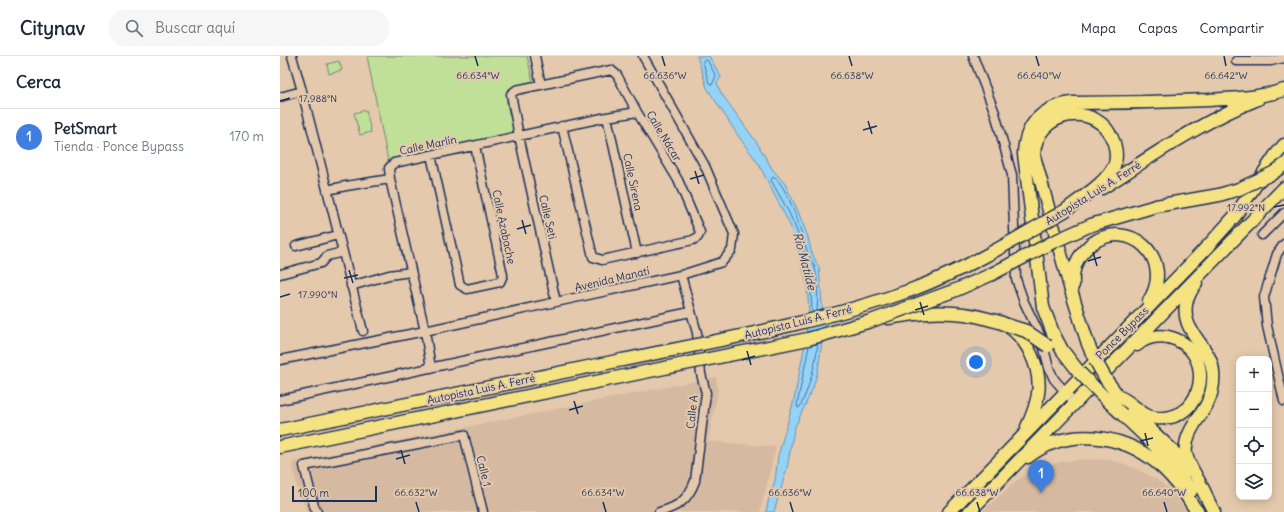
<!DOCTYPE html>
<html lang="es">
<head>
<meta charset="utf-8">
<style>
  :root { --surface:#fff; --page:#f6f6f7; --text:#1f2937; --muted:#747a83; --line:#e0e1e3; --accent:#db2777 }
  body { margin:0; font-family:Delius,sans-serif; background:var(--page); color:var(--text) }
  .controls { position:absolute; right:12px; bottom:12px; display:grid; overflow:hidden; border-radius:8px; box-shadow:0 2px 10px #0003 }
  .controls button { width:36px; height:36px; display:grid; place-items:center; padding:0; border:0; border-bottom:1px solid var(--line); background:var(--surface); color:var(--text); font:20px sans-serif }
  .scale { position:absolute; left:12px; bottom:10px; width:85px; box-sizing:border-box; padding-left:4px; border:2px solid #1b2f5e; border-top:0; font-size:11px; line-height:14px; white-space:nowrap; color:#1b2f5e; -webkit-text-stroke:3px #e4c9ac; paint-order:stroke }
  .you { position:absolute; left:696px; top:306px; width:14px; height:14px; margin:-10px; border:3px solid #fff; border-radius:50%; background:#1a73e8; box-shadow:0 0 0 6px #1a73e833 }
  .badge { display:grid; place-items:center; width:26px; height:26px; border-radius:50%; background:var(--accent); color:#fff; font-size:13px; font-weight:700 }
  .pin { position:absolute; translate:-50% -33px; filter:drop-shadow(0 1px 2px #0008) }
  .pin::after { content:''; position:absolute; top:21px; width:14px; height:12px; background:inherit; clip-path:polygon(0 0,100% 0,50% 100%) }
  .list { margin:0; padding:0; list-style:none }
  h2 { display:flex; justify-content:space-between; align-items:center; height:52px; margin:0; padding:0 16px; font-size:17px }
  h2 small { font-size:13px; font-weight:400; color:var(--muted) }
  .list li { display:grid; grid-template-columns:26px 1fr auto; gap:12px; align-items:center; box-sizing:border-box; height:56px; padding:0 16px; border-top:1px solid var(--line) }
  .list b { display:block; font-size:15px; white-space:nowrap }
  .list p { margin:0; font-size:13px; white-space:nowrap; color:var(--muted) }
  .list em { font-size:13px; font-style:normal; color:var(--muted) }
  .icon { flex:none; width:22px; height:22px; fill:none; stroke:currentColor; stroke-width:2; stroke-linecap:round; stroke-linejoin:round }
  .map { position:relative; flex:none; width:1004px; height:456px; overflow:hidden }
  header { display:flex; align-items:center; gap:24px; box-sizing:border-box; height:56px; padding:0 20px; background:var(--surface); border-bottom:1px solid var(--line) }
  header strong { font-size:19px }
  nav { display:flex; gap:22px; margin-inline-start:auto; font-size:14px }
  .search { width:280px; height:36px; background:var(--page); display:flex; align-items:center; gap:10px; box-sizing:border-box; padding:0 14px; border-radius:16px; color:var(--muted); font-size:15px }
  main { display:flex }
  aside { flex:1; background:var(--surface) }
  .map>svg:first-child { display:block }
  .built { fill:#d5baa1 }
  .green { fill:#c0df97; stroke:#6e877a }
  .water { fill:#95d3f6; stroke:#6491b9 }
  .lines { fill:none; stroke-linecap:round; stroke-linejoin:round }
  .shore { stroke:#4c719b; stroke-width:1 }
  .minor-casing { stroke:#1b2f5e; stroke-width:11 }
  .highway-casing { stroke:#1b2f5e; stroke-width:15 }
  .minor { stroke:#e4c9ac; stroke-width:8 }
  .highway { stroke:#f5e382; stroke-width:12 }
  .highway-bridge-casing { stroke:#1b2f5e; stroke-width:15; stroke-linecap:butt }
  .highway-bridge { stroke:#f5e382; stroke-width:12 }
  .ticks { fill:none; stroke:#1b2f5e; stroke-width:1.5 }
  .labels { text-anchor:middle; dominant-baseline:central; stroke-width:4; stroke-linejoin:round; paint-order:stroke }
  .street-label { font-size:11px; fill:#1b2f5e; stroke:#e4c9ac }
  .water-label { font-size:12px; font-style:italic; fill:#273f6d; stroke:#e4c9ac }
  .ticks-label { font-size:10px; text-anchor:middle; fill:#1b2f5e; stroke:#e4c9ac; stroke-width:4; stroke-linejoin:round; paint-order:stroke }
</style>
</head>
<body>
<header>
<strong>Citynav</strong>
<div class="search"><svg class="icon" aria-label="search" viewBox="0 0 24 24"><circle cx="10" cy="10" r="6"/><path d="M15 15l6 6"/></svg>Buscar aquí</div>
<nav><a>Mapa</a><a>Capas</a><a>Compartir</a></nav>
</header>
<main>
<aside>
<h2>Cerca<small></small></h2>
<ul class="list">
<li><span class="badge" style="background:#3f7fe0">1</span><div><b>PetSmart</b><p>Tienda · Ponce Bypass</p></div><em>170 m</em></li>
</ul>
</aside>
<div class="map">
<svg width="1004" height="456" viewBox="0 0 1004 456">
  <rect width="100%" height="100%" fill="#e4c9ac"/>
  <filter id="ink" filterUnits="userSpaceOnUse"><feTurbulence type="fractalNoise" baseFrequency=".025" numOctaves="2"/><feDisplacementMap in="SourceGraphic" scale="8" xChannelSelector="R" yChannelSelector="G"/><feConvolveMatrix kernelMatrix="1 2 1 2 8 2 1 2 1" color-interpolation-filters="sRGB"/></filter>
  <g filter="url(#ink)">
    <path class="built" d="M436,321l2,13 -10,51 68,6 -16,65h-453l-10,-26 -5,-24z
      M806,403l22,1 17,4 16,7 18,10 14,11 14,20h-205l34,-31 19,-12 25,-7z"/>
    <path class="green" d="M87,0h160l6,26c-6,2 -17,3 -22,6 -10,7 0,31 3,40l-2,4 -3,3 -121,26z
      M59,5l3,9 -13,4 -2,-10z
      M86,54l5,22 -11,3 -6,-22z"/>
    <path class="water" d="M417,0h12l12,21 -4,6 4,10 36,50 16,27 12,14 12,25 11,28 3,14 8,17 5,59 -6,43 -5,18 -19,41 -7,39 -13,44h-8l3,-14 6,-17 3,-25 16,-56 10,-51 5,-37 -2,-28 -10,-38 -7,-21 -32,-62 -19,-26 -32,-49z"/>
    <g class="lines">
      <path class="shore" d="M424,4h3l9,16 -4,9 -3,-2 -6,-21z
        M532,256c-1,-30 -6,-60 -18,-88 -6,-15 -15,-29 -23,-44l2,-3c15,7 29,58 34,74 2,6 6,11 8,17 3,13 3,30 2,43
        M529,290l-12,59 1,3 2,-1c10,-22 15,-40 18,-64"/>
      <defs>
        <path id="minor" d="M12,0l10,35 61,240
          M255,0l6,29
          M693,0l22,57 17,62 4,104 8,23 17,35 8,31 5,11 21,24
          M956,5h35l13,-3
          M0,41l22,-6
          M327,61l30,136
          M151,99l29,130 7,4 33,-7 3,-7 -28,-129
          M47,134l19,-4 44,-7
          M982,179l22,-22
          M1004,188l-7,10 -13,43 3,29 17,75
          M16,190l42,-11
          M0,218l41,-11 6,-7 16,-4
          M71,230l38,-11 22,-3
          M276,246l-37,-166 -8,-42 5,-4 95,-20 6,5 20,37 41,68 22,52 -2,5 -5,3 -91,20 -9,-3 -31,-131
          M0,304l145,-29 131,-29 125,-27 41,-13 10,-12 2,-16 -29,-68 -62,-110
          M151,312l-6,-37 -35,-152 -1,-11 5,-5 213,-46 30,-5
          M0,344l410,-88
          M37,456l-3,-6 -10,-40 160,-31 19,77
          M379,456c19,-5 29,-12 36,-31l11,-88 -5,-19 -4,-41 -16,-58"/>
        <path id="highway" d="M822,132c50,-32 100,-67 156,-89
          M786,154c16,-13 39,-26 48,-44 3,-7 2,-16 0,-23 -15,-45 -80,-33 -80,13l36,131 18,57 7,16
          M916,228c-5,5 -7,11 -9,16 -9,32 24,44 26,72 1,11 -1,22 -6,32 -8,15 -24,31 -21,50 3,14 16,29 21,44
          M793,229c-1,-17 4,-29 17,-40 39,-30 86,14 59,56
          M608,262c34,-6 67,-9 100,1 7,2 15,3 20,7 10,7 18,17 23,28 13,27 8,47 -4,73
          M799,316l-17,-22 -9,-17 -10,-26 -19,-153c1,-30 19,-47 48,-51 45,0 91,-1 137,-3 25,-2 51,-2 75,-10
          M839,341c14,5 21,19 37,21 50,5 62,-70 12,-81 -12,-2 -22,0 -31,8
          M828,345c29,28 62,55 83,90
          M852,356l39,37 18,21
          M0,374l342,-70
          M0,391l345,-71
          M748,401c38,-30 93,-24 129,6 11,9 21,21 29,32 4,6 7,12 12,17
          M923,435l11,21
          M669,456l259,-266 27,-30 40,-60 9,-11
          M689,456l315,-324"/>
      </defs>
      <use href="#minor" class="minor-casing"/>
      <use href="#highway" class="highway-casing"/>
      <use href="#minor" class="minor"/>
      <use href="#highway" class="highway"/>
      <defs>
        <path id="highway-bridge" d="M727,269l19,6 22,15
          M342,304c97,-20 195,-36 289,-70 54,-20 105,-51 155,-80
          M815,304l12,21 9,12
          M799,316l29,29
          M345,320l183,-37 63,-18 85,-31 34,-15 63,-33 38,-17 65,-19 63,-11 20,-6 34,-16 11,-8"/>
      </defs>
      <use href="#highway-bridge" class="highway-bridge-casing"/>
      <use href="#highway-bridge" class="highway-bridge"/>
    </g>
  </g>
  <path class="ticks" d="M195,0l3,10M382,0l3,10M569,0l3,10M756,0l3,10M944,0l2,10M0,45l10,-3M588,65l4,13M583,74l14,-4M415,115l4,13M410,123l14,-4M994,151l10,-2M242,164l4,14M237,173l14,-4M813,196l4,14M808,205l13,-4M69,214l4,13M64,222l14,-3M0,241l10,-3M640,246l4,13M635,254l13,-4M467,295l4,14M462,304l13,-4M294,345l4,13M289,354l14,-4M865,377l3,13M860,385l13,-3M121,394l4,14M116,403l14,-4M136,446l3,10M323,446l3,10M510,446l3,10M697,446l3,10M884,446l3,10"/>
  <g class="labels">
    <g class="street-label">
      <text transform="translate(384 80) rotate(59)">Calle Nácar</text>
      <text transform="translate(148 89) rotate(-12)">Calle Marlín</text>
      <text transform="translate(353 126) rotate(78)">Calle Sirena</text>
      <text transform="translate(813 137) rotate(-32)">Autopista Luis A. Ferré</text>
      <text transform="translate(268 161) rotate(77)">Calle Seti</text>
      <text transform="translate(224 171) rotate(78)">Calle Azabache</text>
      <text transform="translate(332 223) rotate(-13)">Avenida Manatí</text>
      <text transform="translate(518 266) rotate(-14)">Autopista Luis A. Ferré</text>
      <text transform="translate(842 277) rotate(-45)">Ponce Bypass</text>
      <text transform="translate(201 333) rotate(-12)">Autopista Luis A. Ferré</text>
      <text transform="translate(412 356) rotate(-84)">Calle A</text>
      <text transform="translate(204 415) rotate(76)">Calle 1</text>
    </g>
    <g class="water-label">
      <text transform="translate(525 205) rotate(75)">Río Matilde</text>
    </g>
  </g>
  <g class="ticks-label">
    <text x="198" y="23">66.634°W</text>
    <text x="385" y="23">66.636°W</text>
    <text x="572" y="23">66.638°W</text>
    <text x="759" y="23">66.640°W</text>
    <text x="946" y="23">66.642°W</text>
    <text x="38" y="46">17.988°N</text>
    <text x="966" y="155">17.992°N</text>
    <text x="38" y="242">17.990°N</text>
    <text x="136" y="440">66.632°W</text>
    <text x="323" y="440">66.634°W</text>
    <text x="510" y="440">66.636°W</text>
    <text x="697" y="440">66.638°W</text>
    <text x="884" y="440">66.640°W</text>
  </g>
</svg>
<div class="controls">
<button>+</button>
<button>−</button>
<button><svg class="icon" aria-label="locate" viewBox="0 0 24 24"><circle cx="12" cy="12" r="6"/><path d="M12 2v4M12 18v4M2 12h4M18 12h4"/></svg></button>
<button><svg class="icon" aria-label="layers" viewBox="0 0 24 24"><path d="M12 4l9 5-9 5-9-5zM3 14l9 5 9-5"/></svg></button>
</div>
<div class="scale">100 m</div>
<div class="you"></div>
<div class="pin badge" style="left:761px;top:437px;background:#3f7fe0">1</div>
</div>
</main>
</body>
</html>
